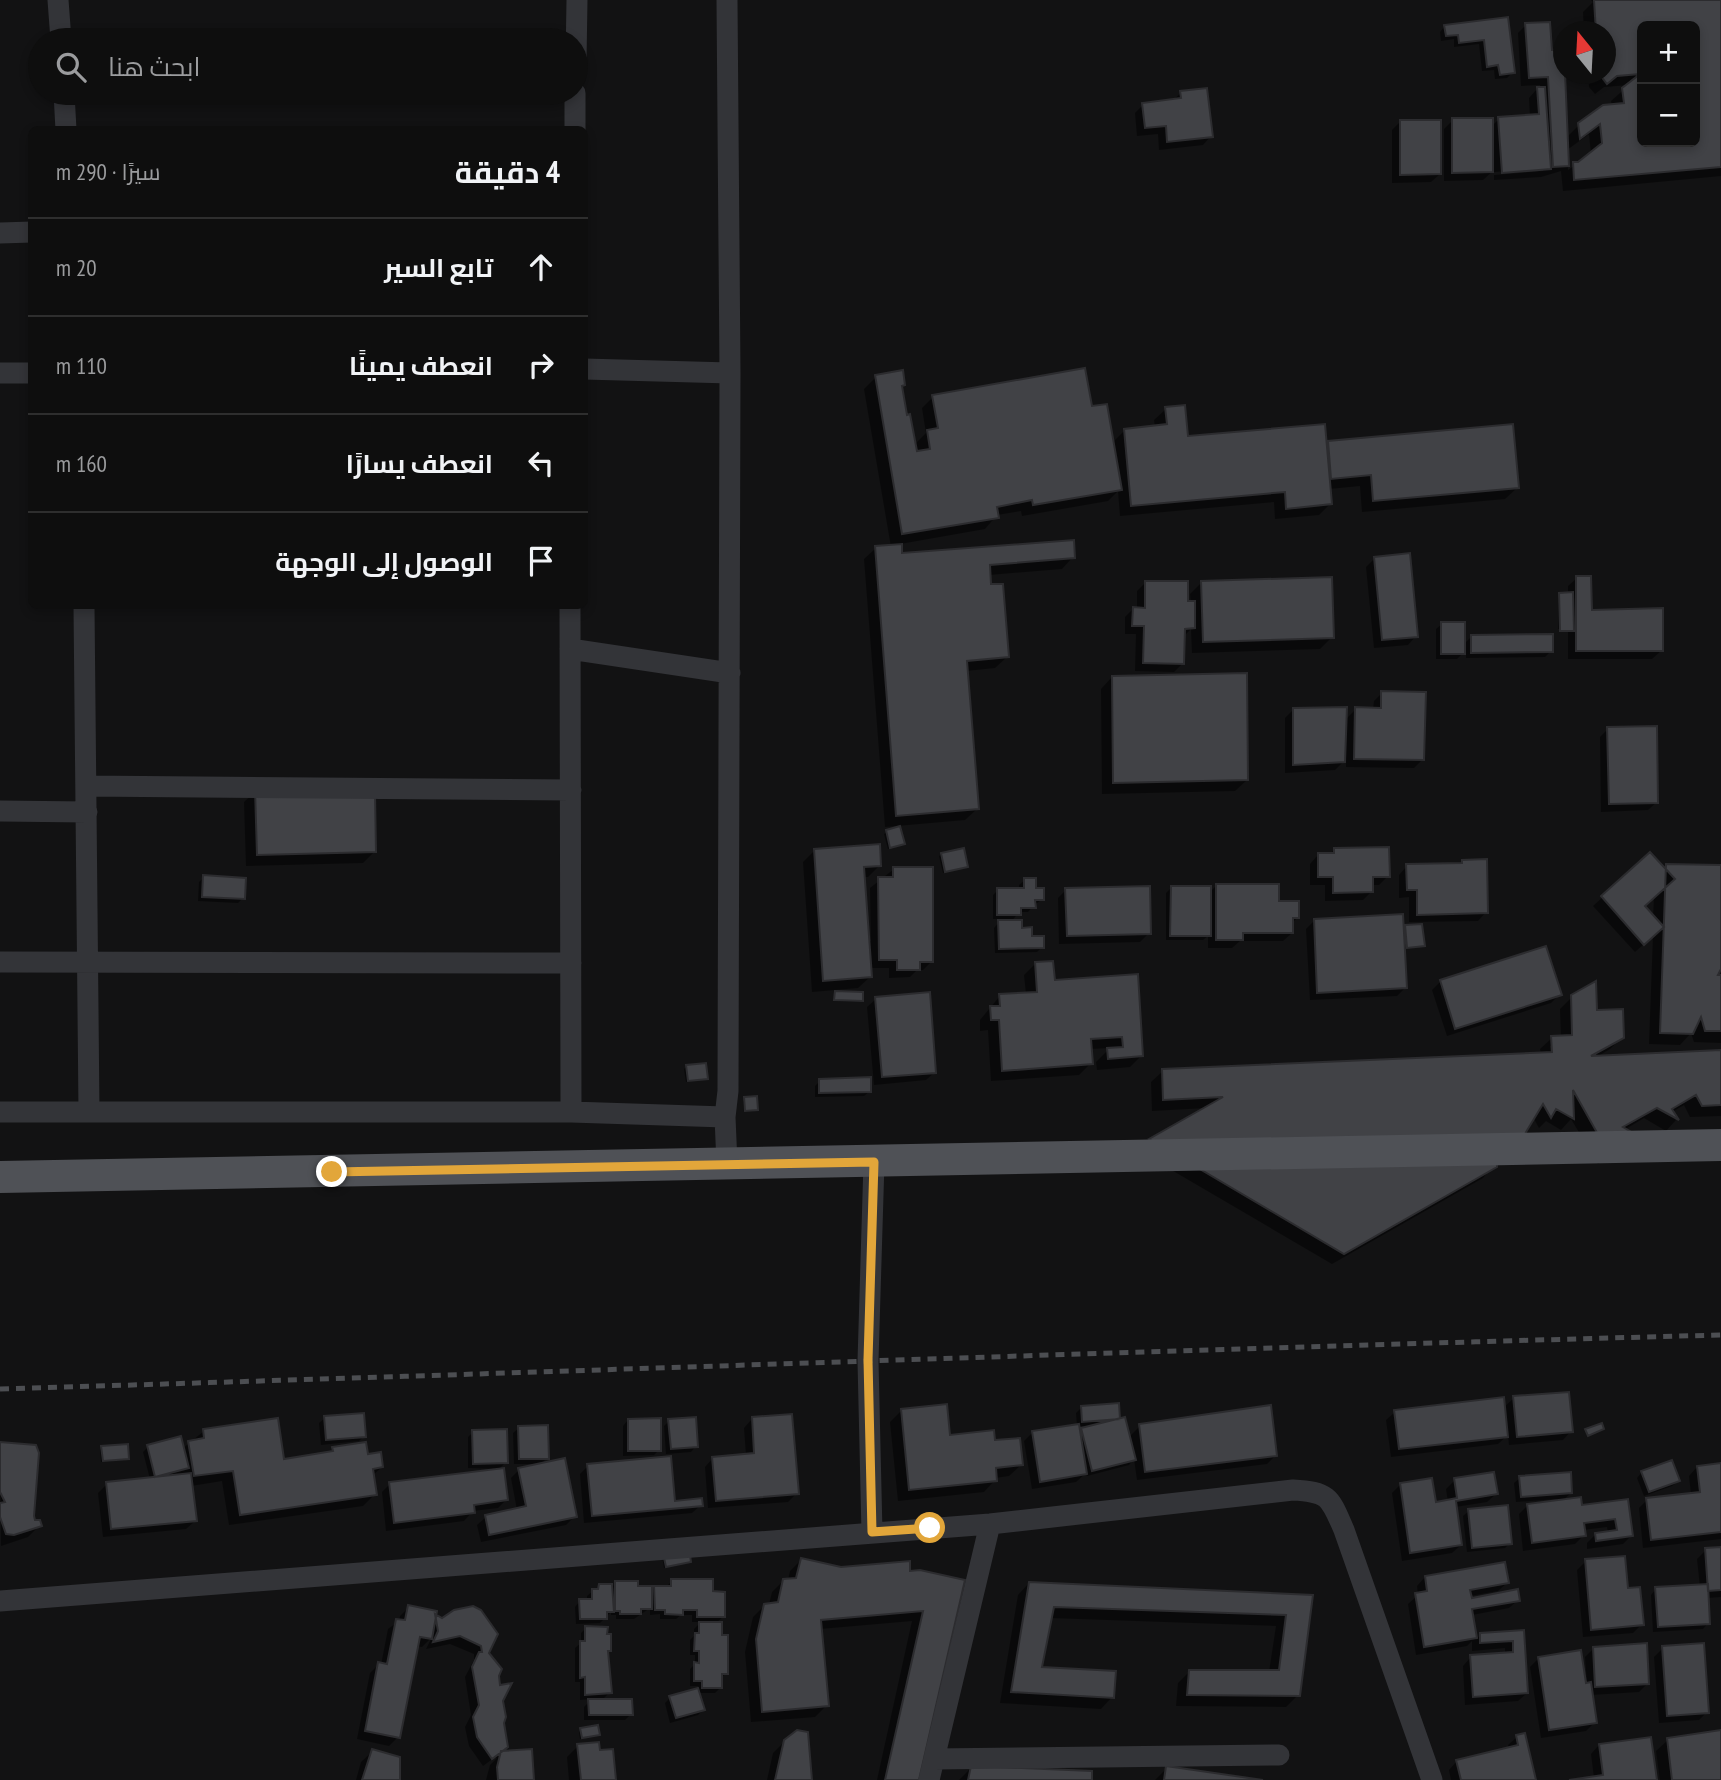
<!DOCTYPE html>
<html lang="ar">
<head>
<meta charset="utf-8">
<style>
  :root { --surface:#0e0e0e; --page:#1c1c1c; --text:#f1f3f6; --muted:#9b9c9e; --line:#2e2e2e }
  body { margin:0; font-family:"PT Sans Narrow",Cairo,sans-serif; background:var(--page); color:var(--text); direction:rtl }
  .controls { position:absolute; right:21px; top:21px; display:grid; overflow:hidden; border-radius:10px; box-shadow:0 4px 10px #0003 }
  .controls button { width:63px; height:63px; display:grid; place-items:center; padding:0; border:0; border-bottom:2px solid var(--line); background:var(--surface); color:var(--text); font:35px sans-serif }
  .compass { position:absolute; left:1553px; top:21px; width:63px; height:63px; border-radius:50%; background:var(--surface); box-shadow:0 4px 10px #0003; rotate:342deg }
  .stop { position:absolute; width:21px; height:21px; margin:-16px; border:5px solid #e2a63a; border-radius:50%; background:#fff }
  .stop.end { background:#e2a63a; border-color:#fff; box-shadow:0 2px 7px #0008 }
  .list { margin:0; padding:0; list-style:none }
  h2 { display:flex; justify-content:space-between; align-items:center; height:91px; margin:0; padding:0 28px; font-size:30px }
  h2 small { font-size:23px; font-weight:400; color:var(--muted) }
  .list li { display:grid; grid-template-columns:46px 1fr auto; gap:21px; align-items:center; box-sizing:border-box; height:98px; padding:0 28px; border-top:2px solid var(--line) }
  .list b { display:block; font-size:26px; white-space:nowrap }
  .list em { font-size:23px; font-style:normal; color:var(--muted) }
  .icon { flex:none; width:38px; height:38px; fill:none; stroke:currentColor; stroke-width:2; stroke-linecap:round; stroke-linejoin:round }
  .map { position:relative; flex:none; width:1721px; height:1780px; overflow:hidden; direction:ltr }
  .search { position:absolute; background:var(--surface); box-shadow:0 4px 10px #0003; left:28px; top:28px; width:560px; height:77px; display:flex; align-items:center; gap:18px; box-sizing:border-box; padding:0 24px; border-radius:38px; color:var(--muted); font-size:26px }
  .panel { position:absolute; background:var(--surface); box-shadow:0 4px 10px #0003; left:28px; top:126px; width:560px; height:483px; border-radius:10px; direction:rtl }
  .map>svg:first-child { display:block }
  .shadow { fill:#0007; fill-rule:evenodd }
  .building { fill:#414246; stroke:#2c2c2f; stroke-width:2; fill-rule:evenodd }
  .lines { fill:none; stroke-linecap:round; stroke-linejoin:round }
  .minor { stroke:#333438; stroke-width:21 }
  .primary { stroke:#4f5156; stroke-width:32 }
  .rail { stroke:#4c4e52; stroke-width:5; stroke-dasharray:9 7; stroke-linecap:butt }
  .route { stroke:#e2a63a; stroke-width:9 }
</style>
</head>
<body>
<div class="map">
<svg width="1721" height="1780" viewBox="0 0 1721 1780">
  <rect width="100%" height="100%" fill="#121213"/>
  <path class="shadow" d="M1591,0h130v176l-158,15 -2,-20 -20,6 -47,3v-5l49,-4v-3l-49,4v-2l-11,10 -39,1v-52l9,-9 38,7 8,-8 31,-2 -1,-19 8,-9h4l-1,-4 -19,1 -3,-53 8,-8 24,27 16,86 13,-13 33,-19 -1,-5 18,-16 -25,2 -9,7 -6,-7 -1,-13h18v-42h-22l-1,-20 10,-10zM1642,26h53v116h-53zM1589,134l2,20 -23,16 -1,-20z
    M1507,19l6,53 -6,6 -12,1 -1,-9 -12,1 -3,-27 -25,3v-8l-13,2 -1,-9 5,-6z
    M1181,93l30,43 -8,9 -44,5 -1,-16 -21,2 -2,-23 8,-8 29,-4z
    M1400,122l40,52 -9,8 -39,1v-53z
    M876,377l28,8 -4,3 14,57 12,-12 -4,-25 11,-11 158,11 21,35 13,-13 30,-3 -1,-7 12,-11 20,29 139,8 4,-4 188,46 -12,11 -143,13 -2,-26 -31,3 1,15 -11,11 -44,4 -1,-17 -154,14 -2,-25 -10,10 -86,15 -1,-5 -24,4 -12,14 -85,15 1,11 172,2 -11,12 -73,6 18,82 -12,11 -29,3 11,138 -12,11 -80,7 -21,-268 12,-11 15,-1 -27,-158z
    M1375,558l41,78 -8,9 -34,3 -8,-81z
    M1577,578l13,33 71,40 -9,8h-84v-30h-10v-32l10,-3v-8z
    M1146,582l40,21h5l-1,-9 12,-12 130,55 -12,12 -128,4 -1,-24 -7,7 -1,27 -9,9 -39,-1 1,-37h-11v-17l8,-8h4v-18z
    M1442,624l21,21 9,-9 79,15 -6,6 -79,1v-8l-9,9h-21v-30z
    M1112,677l135,103 -12,11 -133,3 -1,-105z
    M1382,693l41,66 -9,9 -68,-1v-8l-11,11 -50,3v-55l8,-8 52,10 11,-11h17l1,-8z
    M1608,729l49,73 -9,8 -47,2 -1,-75z
    M256,791l119,60 -12,12 -117,3 -2,-64z
    M887,832l16,12 -15,5 -4,-15z
    M815,850l65,15 -12,12h-5l5,64h3l-1,-53 24,-19 38,92 -9,9h-6l-7,7 -21,1v-10h-20l1,9 -12,11 -46,4 -9,-130z
    M1334,850l54,26 -9,9h-7v6l-9,9 -38,1v-16h-15v-21l8,-9h11z
    M942,854l24,13 -23,6 -4,-17z
    M1650,854l13,15 3,-4 55,2v98l-6,12h6v66l-27,-1 -3,-9 -11,12 -31,-1 4,-108 -18,16 -42,-46zM1654,897l-1,21 -10,-11z
    M1462,862l24,50 -8,9 -69,1v-25l-10,1v-23l8,-9 52,-1z
    M204,877l39,21 -5,5 -40,-2 1,-19z
    M1025,880l18,19 -9,6 -6,7h-9l-8,10 31,25 -5,5 -42,1 -1,-25 8,-9h-9v-24l5,-5 21,-1v-4z
    M1217,885l60,18 21,14 -6,6v10l-9,8h-43l-8,7h-24v-12l-5,4h-37v-47l5,-5 38,5z
    M1066,890l83,43 -9,9 -81,2 -1,-46z
    M1314,921l89,9 3,-3 17,18 -19,4 2,38 -9,9 -87,4 -4,-71z
    M1036,963l17,19 83,-6 6,79 -12,12 -33,3 -1,-8 14,-14 -20,1 1,14 -12,12 -88,6 -3,-51 -8,1v-11l20,-24 26,-2 -2,-19z
    M1441,981l119,13 -9,9 -104,33 -15,-46z
    M835,993l26,7 -2,2 -26,-1z
    M1572,997l24,15 26,25 -12,12 -15,9 126,-6v64l-31,1 -6,-12 -12,7 4,8 -10,11 -22,-13 -20,12 2,18 -28,16 -27,-45 -10,11 -15,-9 -7,7 -6,-11 -50,61 -151,86 -193,-113 68,-43 -55,3 -1,-29 12,-11 378,-17 -1,-5 12,-11 9,-1 -1,-28zM1550,1046h3l-2,15z
    M876,999l59,73 -9,8 -52,5 -7,-78z
    M687,1066l19,12 -20,4 -2,-13z
    M820,1081l50,10 -6,5 -49,1v-11z
    M745,1099l11,10 -2,2 -10,1 -1,-11z
    M1514,1398l57,33 -8,9 -54,5 -1,-10 -10,9 -107,13 -5,-37 9,-8 108,-4z
    M1082,1407l36,13 11,17 11,-11 136,29 -9,9 -130,16 -3,-21 -5,6 -42,11 -1,-3 -10,9 -44,7 -8,-48 9,-9 44,-6 -1,-13zM1078,1426h12v1l-11,6z
    M902,1410l46,27 45,5 28,23 -12,11 -14,2v2l-11,12 -86,9 -8,-79z
    M325,1418l39,18 -5,5 -38,4 -2,-22z
    M752,1419l45,74 -9,9 -80,6 -3,-41 8,-9 33,-3 -2,-27z
    M628,1420l31,30 -5,5 -31,1v-30z
    M669,1421l27,25 -5,6 -25,2 -2,-28z
    M519,1428l28,30 -7,7 35,51 -9,9 -85,17 -4,-17 9,-8 31,-7 -6,-32 8,-8 20,-6h-25l-1,-31z
    M204,1431l78,30 46,-7 5,-5 33,7 16,11 -10,9 3,18 -12,12 -134,19 -7,-44 -31,5 4,35 -9,8 -83,8 -5,-44 9,-9 43,-5 -7,-27 5,-5 34,2z
    M473,1432l33,30 -7,7 -31,-1v-31z
    M0,1444l34,77 6,4 -12,12 -27,9z
    M102,1448l25,10 -2,2 -24,2 -1,-12z
    M1721,1465v74l-78,9 -4,-40 8,-8 44,-6 -2,-18 8,-9z
    M588,1466l85,36 28,3 -9,8 -108,10 -4,-49z
    M1642,1472l36,9 -6,5 -28,10 -7,-18z
    M1520,1478l51,15 -9,8 18,6 47,-6 4,35 -8,8 -36,5v-6l8,-8 13,-2 -1,-6 -24,3 1,5 -9,9 -52,7 -4,-37 8,-8 30,-4v-3l-41,3 -2,-19z
    M1455,1480l41,14 -9,8 -32,5 6,38 -9,8 -50,8 -10,-68 8,-8 34,19 14,-2 -2,-13z
    M390,1484l116,16 -8,8 -25,3 -9,10 -78,10 -4,-39z
    M1469,1511l41,32 -5,5 -38,4 -4,-36z
    M1721,1549v48l-14,1 1,25 -5,6 -50,3 -2,-37 5,-6 44,-2 -3,-28 9,-9z
    M662,1556l27,6 -25,6z
    M801,1560l40,9 68,4 53,9 -44,198h-41l35,-159 -92,8 7,76 -12,12 -64,5 -6,-70 8,-35 12,-12h4l3,-13 12,-12h4l2,-9z
    M1586,1561l40,29 16,34 -9,9 -50,4 -6,-67z
    M1425,1577l82,6 -9,8 -28,5v4h48l-9,8 -37,7 4,25 4,-5 42,-3 5,61 -9,8 -53,4 -2,-39 8,-9 34,-2v-7l-33,3v-10l-5,5 -51,9 -8,-51 10,-9 -1,-9z
    M672,1581l39,12 13,23 -8,7 10,50 -6,6v9l-5,5h-17l5,17 -5,5 -28,8 -5,-20 5,-5 28,-8v-4h-8v-17l5,-5v-9h-5v-15l4,-4v-7l7,-7h-9v-7h-11l-5,4h-16v-5l-10,1v-7l-16,11h-18v-4h-5v-3l-11,11 -24,1 -1,-17 5,-6h7v-5l12,-10 12,2 5,-5 34,9 5,-5 12,-1z
    M1029,1583l282,14 -13,98 -12,12 -110,-1 2,-23 11,-11h80l7,-46 -226,-8 -10,51 72,28 -11,12 -101,-6 18,-108z
    M409,1607l34,13 12,-9 32,42 10,23 4,25 -2,52 31,-2 2,29h-46l4,-15 7,-7 -2,-1 -12,9 -14,-20 -4,-19 6,-12 -6,-38 9,-17v-6l-24,-10 -24,5 6,-12 -10,10 -6,-1 -18,91 -9,9 -32,-7 13,-66 9,-9 2,1 7,-36 11,-8 1,-5z
    M586,1628l23,22 -3,3 4,39 -9,9 30,13 -6,6h-41v-13l8,-8 -12,1v-18h-5v-34l6,-5v-10z
    M1594,1648l54,35 -9,9 -48,3 4,27 -9,9 -45,7 -11,-71 8,-8 49,24 -2,-26z
    M1663,1648l44,64 -8,8 -40,3 -5,-66z
    M581,1730l17,4 -18,5 -1,-7z
    M1721,1732v48h-61l-4,-29 12,-11z
    M1517,1737l16,43h-82l-2,-10 8,-9 52,-12 -1,-4z
    M785,1741l25,39h-43l6,-27z
    M1599,1745l56,35h-73l12,-2 -3,-24z
    M578,1746l20,5 16,29h-45l-2,-23z
    M373,1751l25,29h-42l5,-18z
    M971,1768l119,12h-131z
    M1167,1768l83,12h-95z"/>
  <path class="building" d="M1594,0h127v167l-147,13 -1,-18h5l24,-19 -2,-19 -20,15 -2,-16 25,-18 21,-2 -2,-15 18,-14 -23,2 -10,8 -7,-9 6,-1v-42h-10zM1642,26h53v116h-53z
    M1508,17l7,56 -15,2 -2,-10 -11,2 -3,-27 -25,3 -1,-8 -12,1 -2,-11z
    M1550,22l2,28 12,-1 5,117 -16,1 -5,-90 -19,1 -4,-55z
    M1537,87h8l6,82 -49,4 -4,-56 41,-3z
    M1207,88l6,49 -46,5 -1,-16 -21,2 -3,-25 39,-5 -1,-7z
    M1452,118h41v54l-41,1z
    M1400,120h41v54l-41,1z
    M1085,368l7,38 15,-2 15,86 -89,15 -1,-5 -35,7 2,11 -97,16 -27,-159 28,-5 2,15 -3,1 5,29 3,-1 7,37 13,-2 -3,-19 11,-2 -6,-33z
    M1185,405l3,31 137,-12 7,80 -46,5 -1,-17 -154,14 -7,-77 43,-5 -2,-17z
    M1513,424l6,64 -146,13 -2,-26 -40,4 -3,-38z
    M1074,540l1,18 -85,7 1,19h12l6,73 -42,4 12,148 -83,7 -21,-270 27,-2v9z
    M1410,553l8,84 -36,3 -8,-83z
    M1576,576h15l1,34 71,-2v43h-87z
    M1332,577l2,61 -131,4 -2,-61z
    M1145,581h43v20h7v27l-10,1 -1,35 -41,-1 1,-37h-12l1,-19 12,1z
    M1573,592l1,39h-14l-1,-38z
    M1441,622h24v32h-24z
    M1553,634v18l-82,1v-18z
    M1247,673l1,107 -135,3 -1,-107z
    M1381,691l45,1 -2,68 -70,-1 1,-52 26,1z
    M1347,707l-2,55 -52,3v-57z
    M1657,726l1,77 -49,1 -2,-77z
    M255,789l120,4 1,59 -119,3z
    M900,826l5,18 -15,4 -4,-18z
    M880,844l1,22 -17,1 8,110 -49,4 -9,-132z
    M1389,847l1,30h-17v15l-40,1v-16h-15v-24h16v-5z
    M964,848l4,19 -23,5 -4,-19z
    M1650,852l25,27 -30,27 19,21 -20,18 -43,-49z
    M1487,859l1,54 -71,2v-25h-10l-1,-26 56,-1v-3z
    M1666,864l55,1v104l-3,6h3v56h-16l-4,-14 -8,17 -33,-1z
    M893,867h40v95h-13v8h-23v-10h-18l-1,-83h15z
    M203,875l43,3 -1,21 -43,-2z
    M1024,878h12v10h8v12h-9l1,8h-15v7h-24v-27h27z
    M1216,884h63v17h20v17h-6v15h-50v7h-27z
    M1150,886l1,48 -84,2 -2,-48z
    M1171,886h40v50h-41z
    M1403,914l4,74 -90,5 -3,-74z
    M998,920h24v8l10,-1v9h12v12l-45,1z
    M1422,924l3,22 -18,2 -2,-23z
    M1546,946l16,49 -107,34 -15,-49z
    M1053,961l2,19 83,-6 5,82 -35,3 -1,-11 16,-1 -1,-10 -31,2 2,25 -91,7 -3,-51h-8l-1,-14h10l-1,-12 38,-2 -2,-30z
    M1596,981l1,29 26,-1 1,29 -33,18 130,-6v55l-19,1 -6,-11 -24,14 7,11 -22,-12 -34,19 17,10 -31,17 -36,-64 1,29 -18,-10 -5,9 -8,-14 -26,43 -21,2 1,18 -153,87 -195,-115 74,-42 -60,3 -1,-31 390,-17 -1,-16 21,-1 -1,-40z
    M835,991l28,1v9l-29,-1z
    M930,992l6,81 -54,4 -7,-80z
    M706,1063l2,16 -20,2 -2,-16z
    M871,1077v15l-52,1v-14z
    M757,1096l1,14 -13,1 -1,-14z
    M1569,1392l4,40 -56,5 -4,-41z
    M1504,1397l4,40 -109,12 -5,-39z
    M1119,1403l1,16 -38,3 -1,-16z
    M947,1404l3,31 44,-5 1,10 25,-2 3,27 -27,3 1,13 -88,9 -8,-81z
    M1271,1405l6,51 -132,16 -6,-48z
    M364,1413l2,24 -40,3 -2,-24z
    M792,1414l7,80 -83,7 -4,-44 42,-4 -2,-36z
    M696,1417l2,30 -27,2 -3,-30z
    M1125,1417l11,43 -44,11 -11,-43z
    M278,1418l6,41 49,-8 -1,-4 34,-5 2,12 13,-2 2,15 -10,2 4,26 -137,20 -7,-44 -39,5 -6,-35 16,-3 -1,-9z
    M661,1418v33h-33v-32z
    M1602,1423l2,6 -16,7 -3,-7z
    M1079,1424l8,50 -47,8 -8,-51z
    M548,1425l1,34h-30l-1,-33z
    M507,1429l1,34 -35,1 -1,-34z
    M181,1436l8,32 -34,9 -8,-32z
    M0,1442l36,3 3,8 -5,63 1,4h5l2,6 -28,9 -8,-1 -6,-17v-14l5,-1 -5,-10z
    M128,1444l1,15 -26,2 -2,-15z
    M671,1456l4,45 27,-3 1,8 -111,10 -5,-52z
    M565,1458l12,59 -88,18 -4,-20 41,-9 -8,-38z
    M1672,1460l8,21 -31,11 -8,-21z
    M1721,1463v69l-70,8 -5,-42 54,-6 -3,-26z
    M504,1468l4,32 -34,5 1,8 -81,10 -5,-41z
    M1494,1472l4,22 -42,7 6,44 -52,8 -10,-70 32,-5 4,24 21,-4 -3,-20z
    M1571,1472l1,21 -51,4 -2,-21z
    M191,1473l6,48 -86,8 -5,-47z
    M1581,1497l1,8 46,-6 5,37 -37,5 -1,-8 22,-3 -2,-11 -31,4 2,13 -54,7 -5,-39z
    M1508,1505l4,39 -40,4 -4,-39z
    M1721,1547v43l-13,1 -3,-43z
    M689,1548l2,14 -25,5 -3,-14z
    M1625,1556l3,32 12,-1 4,38 -53,5 -6,-71z
    M801,1558l40,9 69,-6v10l10,-1 45,10 -46,200h-34l38,-169 -102,9 8,86 -67,6 -6,-73 8,-35 14,-2 5,-23 13,-1z
    M1505,1562l4,21 -39,7 2,8 46,-9 2,12 -48,8 5,29 -53,9 -9,-54 12,-2 -2,-15z
    M671,1579h42v12l12,1v25h-28v-7h-14v5l-18,-1v-4h-10l-1,-24h17z
    M615,1581h23v5h14v23h-11v5h-21v-3h-5z
    M1029,1582l284,13 -13,101 -113,-1 2,-25h90l7,-55 -232,-8 -12,60 74,4 -2,27 -103,-6z
    M599,1584h13l2,28h-7v7h-27l-1,-20h13v-10h6z
    M1708,1584l2,40 -52,3 -3,-40z
    M408,1605l29,6 -5,28 -12,-2 -20,101 -35,-7 13,-69 9,2 9,-45 9,1z
    M473,1606l8,4 17,24 -9,19 13,16 -3,7 1,9 12,-2 -9,18 3,16 -2,6 4,24 -16,12 -15,-22 -4,-20 6,-12 -7,-38 7,-15h3l-1,-6 -21,-10 -27,6 5,-11 -3,-17 7,4 12,-8z
    M699,1622h23v13h6v39h-6v14h-20v-7h-8v-19l5,1v-12h-5l1,-18h4z
    M585,1626l23,1 -1,7h4v17h-3l4,42 -27,2v-18l-5,1v-37h5z
    M1524,1630l4,63 -55,4 -3,-42 43,-3v-11l-33,2v-10z
    M1647,1643l2,41 -54,3 -2,-40z
    M1704,1643l5,70 -42,3 -5,-70z
    M1581,1650l5,33 5,-1 6,41 -48,7 -11,-73z
    M698,1688l7,22 -29,8 -7,-22z
    M588,1699h44l1,16h-44z
    M598,1725l2,10 -18,3 -2,-10z
    M797,1730l11,2 4,48h-37l9,-40z
    M1721,1730v50h-49l-5,-42z
    M1525,1733l11,47h-75l-5,-20 62,-15 -2,-10z
    M1651,1737l6,43h-88l34,-5 -4,-31z
    M599,1742l1,8 13,-1 3,31h-35l-4,-36z
    M372,1749l28,8v23h-38z
    M532,1749l2,31h-36l-1,-13 4,-16z
    M971,1766l121,5v9h-124z
    M1166,1766l97,14h-99z"/>
  <g class="lines">
    <path class="minor" d="M58,0l3,40
      M576,61l1,-61
      M64,93l2,37
      M575,130v-37
      M0,233l32,-1
      M584,369l146,4
      M0,373h32
      M84,606l5,506
      M570,606l1,506
      M570,649l160,24
      M86,786l485,4
      M0,811l87,1
      M0,962l571,1
      M0,1112h571l154,5 3,-26 2,-718 -3,-373
      M725,1117l2,47
      M872,1533l-4,-172 6,-199
      M0,1601l990,-77 303,-34c37,2 37,8 51,40l88,250
      M934,1759l345,-4
      M929,1780l61,-256"/>
    <path class="primary" d="M0,1177l1721,-32"/>
    <path class="rail" d="M0,1389c574,-17 1147,-39 1721,-54"/>
  </g>
  <g class="lines">
    <path class="route" d="M332,1172l542,-10 -6,198 4,172 58,-4"/>
  </g>
</svg>
<div class="controls">
<button>+</button>
<button>−</button>
</div>
<svg class="compass" viewBox="-18 -18 36 36"><path d="M0-13l5 13h-10z" fill="#e53935"/><path d="M0 13l5-13h-10z" fill="#9b9c9e"/></svg>
<div class="stop" style="left:930px;top:1528px"></div>
<div class="stop end" style="left:332px;top:1172px"></div>
<div class="search"><svg class="icon" aria-label="search" viewBox="0 0 24 24"><circle cx="10" cy="10" r="6"/><path d="M15 15l6 6"/></svg>ابحث هنا</div>
<section class="panel">
<h2>4 دقيقة<small>سيرًا · 290 m</small></h2>
<ul class="list">
<li><svg class="icon" aria-label="ahead" viewBox="0 0 24 24"><path d="M12 20V5M6 11l6-6 6 6"/></svg><div><b>تابع السير</b></div><em>20 m</em></li>
<li><svg class="icon" aria-label="right" viewBox="0 0 24 24"><path d="M7 20v-9h11M14 6l5 5-5 5"/></svg><div><b>انعطف يمينًا</b></div><em>110 m</em></li>
<li><svg class="icon" aria-label="left" viewBox="0 0 24 24"><path d="M17 20v-9H6M10 6l-5 5 5 5"/></svg><div><b>انعطف يسارًا</b></div><em>160 m</em></li>
<li><svg class="icon" aria-label="arrive" viewBox="0 0 24 24"><path d="M6 21V4h12l-3 4 3 4H6"/></svg><div><b>الوصول إلى الوجهة</b></div></li>
</ul>
</section>
</div>
</body>
</html>
